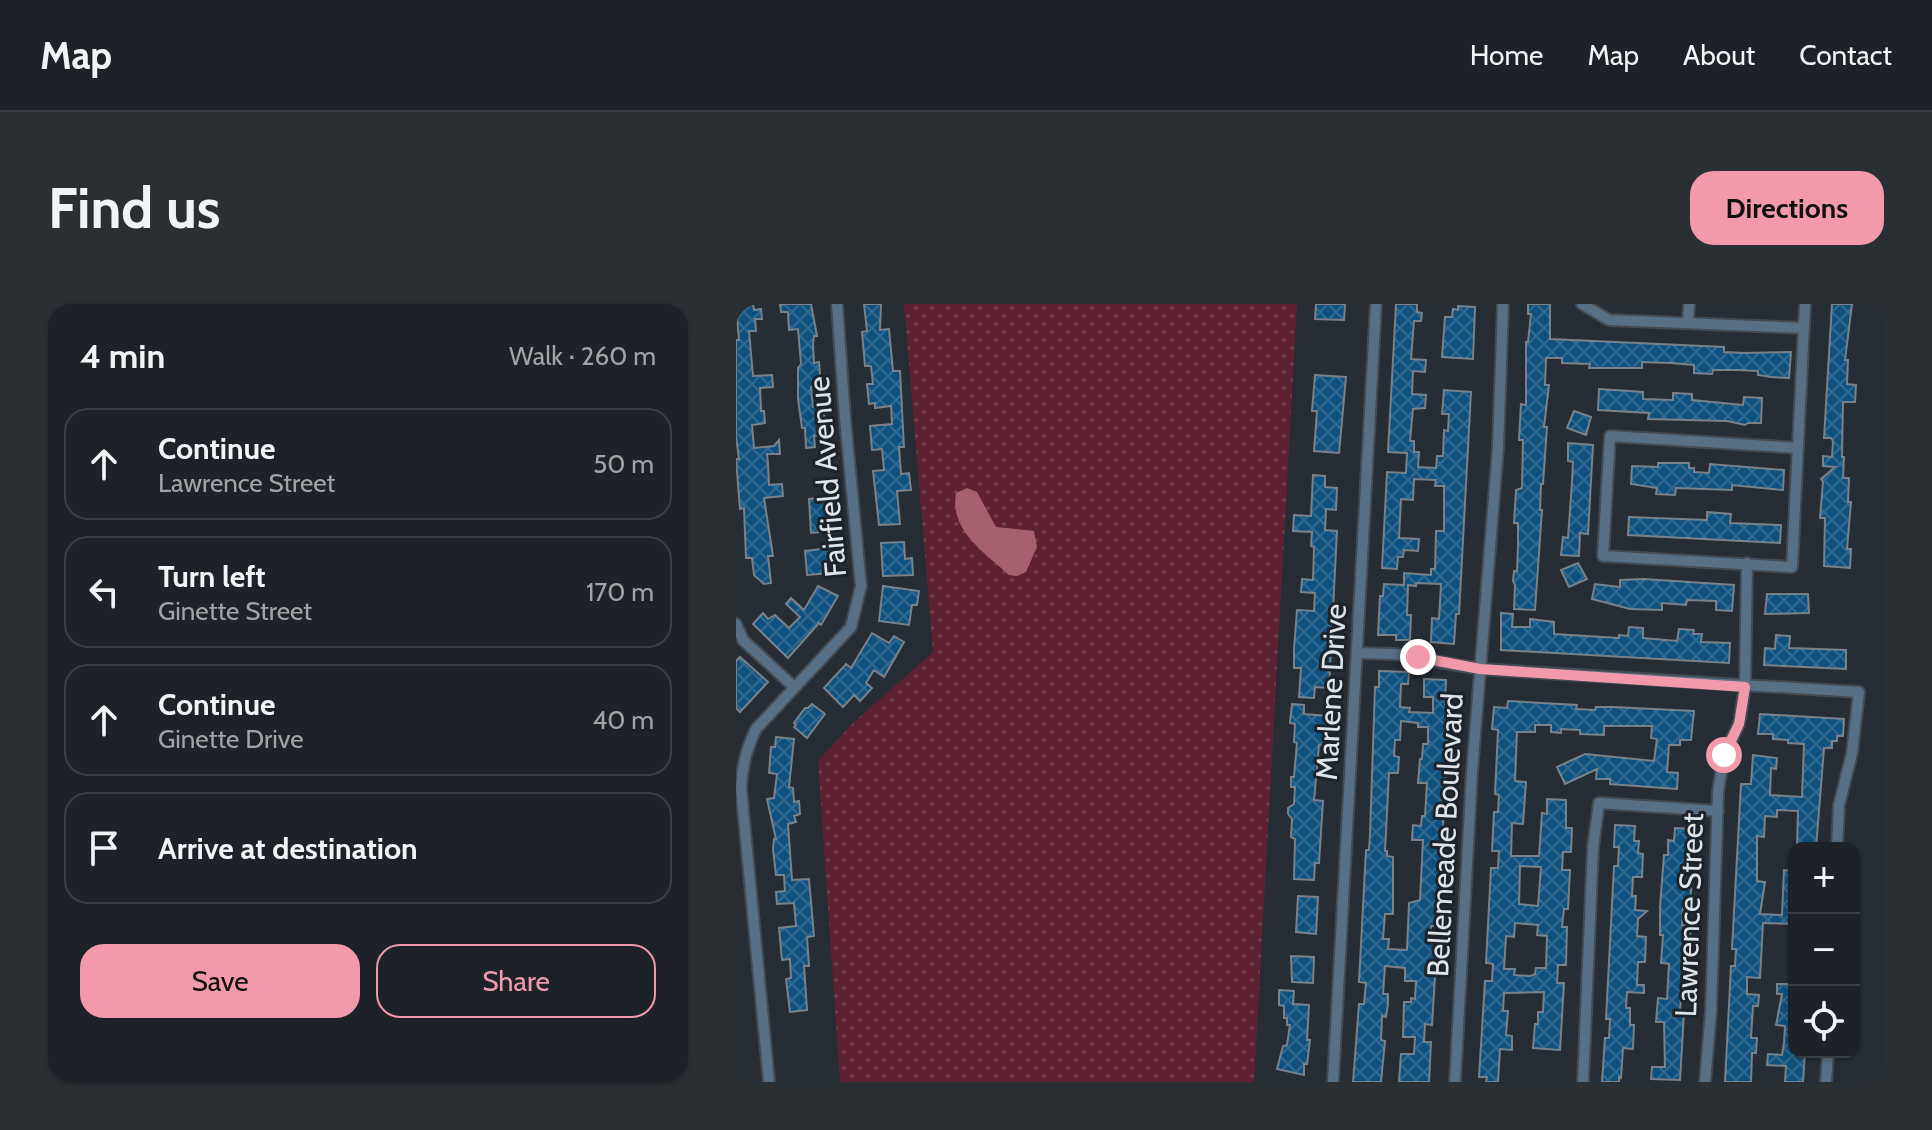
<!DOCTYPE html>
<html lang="en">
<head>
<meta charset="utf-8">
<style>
  :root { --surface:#1c2227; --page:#292f33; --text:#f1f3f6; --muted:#a0a4a7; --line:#3a3f44; --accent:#f29aac }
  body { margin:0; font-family:Cabin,sans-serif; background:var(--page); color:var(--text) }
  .controls { position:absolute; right:24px; bottom:24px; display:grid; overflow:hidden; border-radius:16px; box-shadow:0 2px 6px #0004 }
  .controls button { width:72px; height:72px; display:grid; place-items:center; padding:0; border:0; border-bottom:2px solid var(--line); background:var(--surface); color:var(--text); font:40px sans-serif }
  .stop { position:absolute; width:24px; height:24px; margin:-18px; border:6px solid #f29aac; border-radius:50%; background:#fff }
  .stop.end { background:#f29aac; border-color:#fff; box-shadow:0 2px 8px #0008 }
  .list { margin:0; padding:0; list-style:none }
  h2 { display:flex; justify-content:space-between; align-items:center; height:104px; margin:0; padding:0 32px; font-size:34px }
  h2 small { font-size:26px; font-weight:400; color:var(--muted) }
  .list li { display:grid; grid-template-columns:52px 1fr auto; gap:24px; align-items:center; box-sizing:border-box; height:112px; margin:0 16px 16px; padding:0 16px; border:2px solid var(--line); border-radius:24px }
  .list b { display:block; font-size:30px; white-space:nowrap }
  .list p { margin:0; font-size:26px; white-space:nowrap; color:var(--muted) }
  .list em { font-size:26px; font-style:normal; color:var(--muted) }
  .actions { display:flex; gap:16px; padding:24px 32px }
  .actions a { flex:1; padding:18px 0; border:2px solid var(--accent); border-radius:24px; text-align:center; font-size:28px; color:var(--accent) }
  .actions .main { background:var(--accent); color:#111 }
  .icon { flex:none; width:44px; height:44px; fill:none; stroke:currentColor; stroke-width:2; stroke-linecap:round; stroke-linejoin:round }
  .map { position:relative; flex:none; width:1148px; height:778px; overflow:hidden; border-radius:24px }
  header { display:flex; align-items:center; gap:48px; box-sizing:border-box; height:112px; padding:0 40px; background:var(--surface); border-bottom:2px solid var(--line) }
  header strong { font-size:38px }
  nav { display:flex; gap:44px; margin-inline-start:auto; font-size:28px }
  .intro { display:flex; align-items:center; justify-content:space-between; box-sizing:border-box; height:192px; padding:0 48px }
  h1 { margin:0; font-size:56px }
  .button { padding:20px 36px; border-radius:24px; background:var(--accent); color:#111; font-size:28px; font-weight:700 }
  main { display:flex; gap:48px; padding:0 48px }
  aside { flex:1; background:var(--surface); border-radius:24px; box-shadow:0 2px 6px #0004 }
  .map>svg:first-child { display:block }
  .grass { fill:url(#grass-dots) }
  .water { fill:#a85f6f }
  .building { fill:url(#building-cross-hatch); stroke:#79828a; stroke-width:2; fill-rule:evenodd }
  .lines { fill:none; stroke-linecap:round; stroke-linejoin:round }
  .minor-casing { stroke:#444a51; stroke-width:14 }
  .minor { stroke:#587085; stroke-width:10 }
  .route { stroke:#f29aac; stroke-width:10 }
  .labels { text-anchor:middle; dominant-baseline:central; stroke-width:6; stroke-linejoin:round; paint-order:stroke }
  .street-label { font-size:30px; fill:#dfe4e8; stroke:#1c232a }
</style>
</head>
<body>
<header>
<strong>Map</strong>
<nav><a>Home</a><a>Map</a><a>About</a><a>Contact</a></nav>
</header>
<div class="intro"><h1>Find us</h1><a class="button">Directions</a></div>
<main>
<aside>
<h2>4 min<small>Walk · 260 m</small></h2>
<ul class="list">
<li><svg class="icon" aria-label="ahead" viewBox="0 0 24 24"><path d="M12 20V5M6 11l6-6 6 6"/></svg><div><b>Continue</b><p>Lawrence Street</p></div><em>50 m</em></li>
<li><svg class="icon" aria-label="left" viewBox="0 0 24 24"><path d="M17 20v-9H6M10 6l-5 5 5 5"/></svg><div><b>Turn left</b><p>Ginette Street</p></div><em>170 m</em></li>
<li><svg class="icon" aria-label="ahead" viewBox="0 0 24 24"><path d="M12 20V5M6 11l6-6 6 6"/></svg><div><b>Continue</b><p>Ginette Drive</p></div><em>40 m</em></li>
<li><svg class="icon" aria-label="arrive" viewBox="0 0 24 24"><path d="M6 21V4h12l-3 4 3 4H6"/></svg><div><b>Arrive at destination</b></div></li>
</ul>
<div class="actions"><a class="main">Save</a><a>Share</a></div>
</aside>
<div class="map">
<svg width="1148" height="778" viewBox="0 0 1148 778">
  <defs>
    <pattern id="grass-dots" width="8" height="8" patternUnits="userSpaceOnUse" patternTransform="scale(2)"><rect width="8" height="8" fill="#5e2132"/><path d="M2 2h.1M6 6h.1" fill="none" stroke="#754150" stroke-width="1.8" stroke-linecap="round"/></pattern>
    <pattern id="building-cross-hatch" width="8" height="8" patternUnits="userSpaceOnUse" patternTransform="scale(2)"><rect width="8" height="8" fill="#0e517e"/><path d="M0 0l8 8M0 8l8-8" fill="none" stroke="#316a90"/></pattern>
  </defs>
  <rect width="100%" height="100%" fill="#262d34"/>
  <path class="grass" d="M168,0h393l-43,778h-414l-22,-321 34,-37 81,-72z"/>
  <path class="water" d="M231,184l10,4 19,35 38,4 3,16 -11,25 -9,4 -8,-1c-24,-22 -60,-45 -53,-82z"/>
  <path class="building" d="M0,0h17l1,6 7,-1 1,10h-7l1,12h-7l4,45 19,-1 1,12 -13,1 1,23h3l1,12 -13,2 2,23 20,-2 5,-6 1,14h-13l1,9 1,22 13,-1 1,12 -19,2 9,58h-5l3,27 -7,1 -10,-9 -2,-17h-6l-2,-50 -4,1 -4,-50h3l-3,-23v-96h3z
    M44,0h31l6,32h-3l-1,8 1,19 5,-1 2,24 -10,1 2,20h6l1,7h4l2,21 -12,1 1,11 -9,1 -1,-20h-3l-4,-29v-31l3,-4 -3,-35 -9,1 -1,-18h-7z
    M128,0h17l-1,26 9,-1 4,42h7l4,76h-5l2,27 8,-1 2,17 -14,1 3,33 -21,1 -6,-54 11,-1 -2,-21 -10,1 -2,-24 22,-2 -1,-18 -16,2v-5l-6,1 -2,-20h6l-2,-18h-6l-3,-34 5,-1z
    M580,0h29l-1,16 -29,-1z
    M660,0h21v8l5,1 -1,8h-7l-3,38 15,1 -1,12 -12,-1 -1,23 14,1 -1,13 -12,1 -3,32h4v11h5l-1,15 18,1 1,-12h6l1,-26 4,1 1,-17h-7l2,-24 27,2 -12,222h-3l-2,30 -23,-2 1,-24 7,1 2,-35 -25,-1v3l-8,-1 -1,30h4l-1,25h-14v-5h-18l2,-39h3l1,-12 20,1v-12l27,2v-6h4l1,-38h8v-45h-9l1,-6 -22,-1 -1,21 -12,-1 -2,39 20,1 -1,12 -14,-1 -1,7h-5l-1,12 -15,-1 5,-96 19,1 1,-20 -19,-1z
    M792,0h22v35l174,8v5l20,1 47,-1 -2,26 -18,-1 -13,-2v-4l-20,-1h-25l-1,4 -18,-1v-8l-23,-2 -29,-1v6h-53l1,-4 -28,-1v-5h-16l-1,27h4l-5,42h3l-4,57h-2l-1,26h2l-7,100 -21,-1 1,-24 -2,-4 1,-10h3l1,-25v-23h-4l2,-33 6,-2 1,-48h-4l2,-36 5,1v-63h2l3,-28h-3z
    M1096,0h20l-7,56h3l-1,24 9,1 -1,17h-12l-1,55h2l-1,21h6l-1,24h3l-4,47h4l-1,19 -26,-2 1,-48h-5l3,-36 -2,-3 14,-12 -12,-1v-10l9,1 1,-16 -2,-3h-7z
    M722,2l17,1 -2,52 -31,-2 3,-40h7l1,-8 5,1z
    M579,71l31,2 -7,76 -25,-2 3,-40h-5z
    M863,85l44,3v7l30,1v-7l19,1v6l51,5 1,-8 18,1 -1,25h-13l-3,2 -18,-4 -79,-2 1,-6 -51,-3z
    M838,107l17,6 -5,18 -19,-7z
    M832,139l25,2 -5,89 -8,-1 -1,23 -18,-1 2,-18 5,1 4,-56 1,-20 -5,-1z
    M922,159h31v5h5v4l15,1 1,-9 74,6 -1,20 -51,-5v5l-56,-2 -1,7 -19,-1 1,-6 -26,-4 1,-18 26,1z
    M577,171l12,1v11l12,1 -1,22 -10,-1 -1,21 12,1 -8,157 -14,-1 -1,11 -15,-1 2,-29h-7v-19l3,-39 17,1 1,-18 -14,-1 1,-13 11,1 1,-33 -3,-1 1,-14 -19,-1 1,-16 17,1z
    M91,193l4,34 -20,2 -2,-34z
    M971,208l24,2 -1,9 51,2 -1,18 -152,-8 1,-18 78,3z
    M168,238l1,17 7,-1 1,17 -30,1 -2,-33z
    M94,244l2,25 -25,2 -2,-24z
    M842,259l9,16 -18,8 -8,-17z
    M908,275l90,6 -2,26 -16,-1v-9l-29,-1 -1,5 -24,-2v7l-32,-1 -38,-10 3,-15 25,3v-7z
    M82,282l20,10 -17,29 -2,-2 -31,35 -35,-34 10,-11 5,6 7,-4 14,13 11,-11 -14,-13 5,-6 13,12z
    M147,282l36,5 -2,14h-5l-3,20 -30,-4z
    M1031,290h41l1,19 -44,1z
    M765,309l12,1 -1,13h18v-8l24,3v12l65,4v-3l9,1 1,-9 14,1v10l34,3 2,-12 15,1 -1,4h9l-1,8 29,1 -1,20 -228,-13z
    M136,329l17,10 5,-7 10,6 -20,35 -10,-7 -8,13 6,5 -12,13 -6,-6 -11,12 -19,-19 22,-24 5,4z
    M1040,331l14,1 -1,12 57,2v19l-82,-4 1,-17 10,1z
    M4,353l28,25 -28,30 -4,-4v-47z
    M643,367l30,1 -1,12h-7l-1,23 10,1 -1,4 24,1v-16h-9v-18l22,1 -1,24h5l-13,222h-6l-1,17h7l-5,82 -7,-1 -1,18h7l-2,40h-30l2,-28h13l1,-17h-12l1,-35h7v-4l4,1 1,-18h-11v-13l-20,-2 -2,28h5v10l-2,13 -4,-1 -1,24 4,1 -4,41h-28l6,-78h5l2,-21 -7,-1 7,-132h3l1,-16 5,-147h4zM665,417l17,2v4h10v17h-5l-1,15h-2l-2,24h9l-2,33h-3l-1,10 -8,-1 -1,15h11l-3,60 -11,3 -2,47 -19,-1 1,-10h-6l2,-25h8v-57l-6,-1v-5h-2l4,-78h9l1,-16 -5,-1 1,-16h5z
    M772,397l69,4 -1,4 19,1 1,-3h17l81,4 -3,29h-11v5h-11l-2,27 11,1 -1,16 -67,-5v-5h-14l1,-10 -32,15 -8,-17 28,-13 69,7 3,-22 -6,-1 1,-12h-48v9l-24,-1v-4l-19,-1v4l-10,-1v-7h-16v7h-18l-2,49 11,1 -3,42 -11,-1 -1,33h28l3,-43 5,1v-15l19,1v28h6l-1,24h-8l-1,18h8l-2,39h-4l-2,18h5l-1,38h-8l-1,18h7l-4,67 -27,-2 2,-24h3v-12h5l1,-20 -40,1 -1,18h5l-2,24 6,1v14l-12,-1 -2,33h-12l1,-5h-8l6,-96h7l1,-17 -7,-1 5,-95h7l1,-17h-7l2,-39h4l1,-17 -4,-1 3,-64 -6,-1 2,-22 13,1zM784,562l21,1 -3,39 -19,-2zM779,619l23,2 -1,10 10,1 -1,32h-10l-1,6 -5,2 -16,-1 1,-6h-11l2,-33 8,1z
    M76,400l13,10 -18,24 -13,-11 2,-2 -2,-2 11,-15h3z
    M556,400l12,1v9l24,2 -2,30 -7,-1 -3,34 -2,21 9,1 -4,62h-4l-1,17 -20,-1 1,-40 -4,-2 1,-18 -4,-5v-6l6,-4 1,-17h-4v-10h3l3,-34 -3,-1 1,-18 -5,-1z
    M1024,410l84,5 -1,17h-6v5h-5v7h-8l-8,100h-19l1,-37 -21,-1v7l-12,-1 -1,21 -7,-1v45l8,1 -5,32 22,1 2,-45 10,1v53l-31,-1 -3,55 -13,-1v17l12,1 -1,11h-5l-2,32h6l-1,15h-4l-1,29h-26l6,-116h4l1,-17h-4l9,-165h10l2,-29 24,3 -1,11 -5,-1 -1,27 32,2 2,-53 -16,-1v-3l-15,-1v-5h-15z
    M40,433l18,2 -5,48 4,1 1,14 5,-1 1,13 -6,2 2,6 -8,2 4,56 17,-1 5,57 -7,1 2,29h-5l3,44 -17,2 -4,-33 5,-1 -1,-19 -8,1 -3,-32 17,-2 -2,-23 -17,1 -1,-12 9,-1 -1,-16h-8l-3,-26 1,-10h2l-9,-40 7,-1 3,-24 -8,-1 2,-26h4z
    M879,521l20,1 -1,15h5l-1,12 5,1 -1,23h-9l-1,19h4l-1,14 12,1 -9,8 -1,17 9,1 -1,25h-7l-1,23h7v8l-17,-1 -1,16h4v17h4l-1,24 -10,-1 -2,30 -2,-1v5h-17l3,-44h4l1,-19h-4l8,-153h4l1,-19h-5z
    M939,524l19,1v22h-5l-1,18 4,1 -2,39 -7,-1 -1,17h9l-5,70h-5l-1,18h4l-4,67 -29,-1 1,-12h13l-1,-45h-8l2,-24 9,1 2,-35 -8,-1 2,-28h-3v-28l4,-52h4v-15l6,1z
    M562,592l20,1 -2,37 -20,-2z
    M555,652l23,1 -1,26 -21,-1z
    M1041,680h17v68h11l-2,30h-18l1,-16 -19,-1 1,-11 14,1 2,-12 1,-17 -9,-1 6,-31h-5z
    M543,686l15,1 -1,13 16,1 -2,35h3l-3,24h-3v11l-27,-6 6,-23 4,-1 3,-20h-3v-7h-3v-12l-5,-1z"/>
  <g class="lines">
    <defs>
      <path id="minor" d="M846,0l27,16 195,8
        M952,19l1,-19
        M1062,144l-188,-12 -7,120 189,11 13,-263
        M0,320l7,16 51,47
        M621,349l38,1 85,15 379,23 -7,61 -13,52 -2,43
        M33,778l-28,-294c1,-22 5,-39 15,-59l95,-102 10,-41 -16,-168 -8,-114
        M597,778l43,-778
        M719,778l17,-310 26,-324 5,-144
        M847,778l10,-235 6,-44 119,8
        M969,778l6,-71 7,-219 6,-37 15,-31 6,-37 2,-124
        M1090,778l2,-30"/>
    </defs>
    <use href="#minor" class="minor-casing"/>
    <use href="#minor" class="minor"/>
  </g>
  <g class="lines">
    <path class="route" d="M682,353l62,12 265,18 -6,37 -15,31"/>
  </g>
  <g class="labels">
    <g class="street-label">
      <text transform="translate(91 173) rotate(-95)">Fairfield Avenue</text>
      <text transform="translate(595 388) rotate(-87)">Marlene Drive</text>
      <text transform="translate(709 531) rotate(-87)">Bellemeade Boulevard</text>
      <text transform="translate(953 611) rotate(-88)">Lawrence Street</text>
    </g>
  </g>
</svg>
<div class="controls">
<button>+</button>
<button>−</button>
<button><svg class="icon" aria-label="locate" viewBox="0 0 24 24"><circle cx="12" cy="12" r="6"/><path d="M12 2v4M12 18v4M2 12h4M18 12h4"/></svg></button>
</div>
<div class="stop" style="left:988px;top:451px"></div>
<div class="stop end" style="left:682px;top:353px"></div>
</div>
</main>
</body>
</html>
